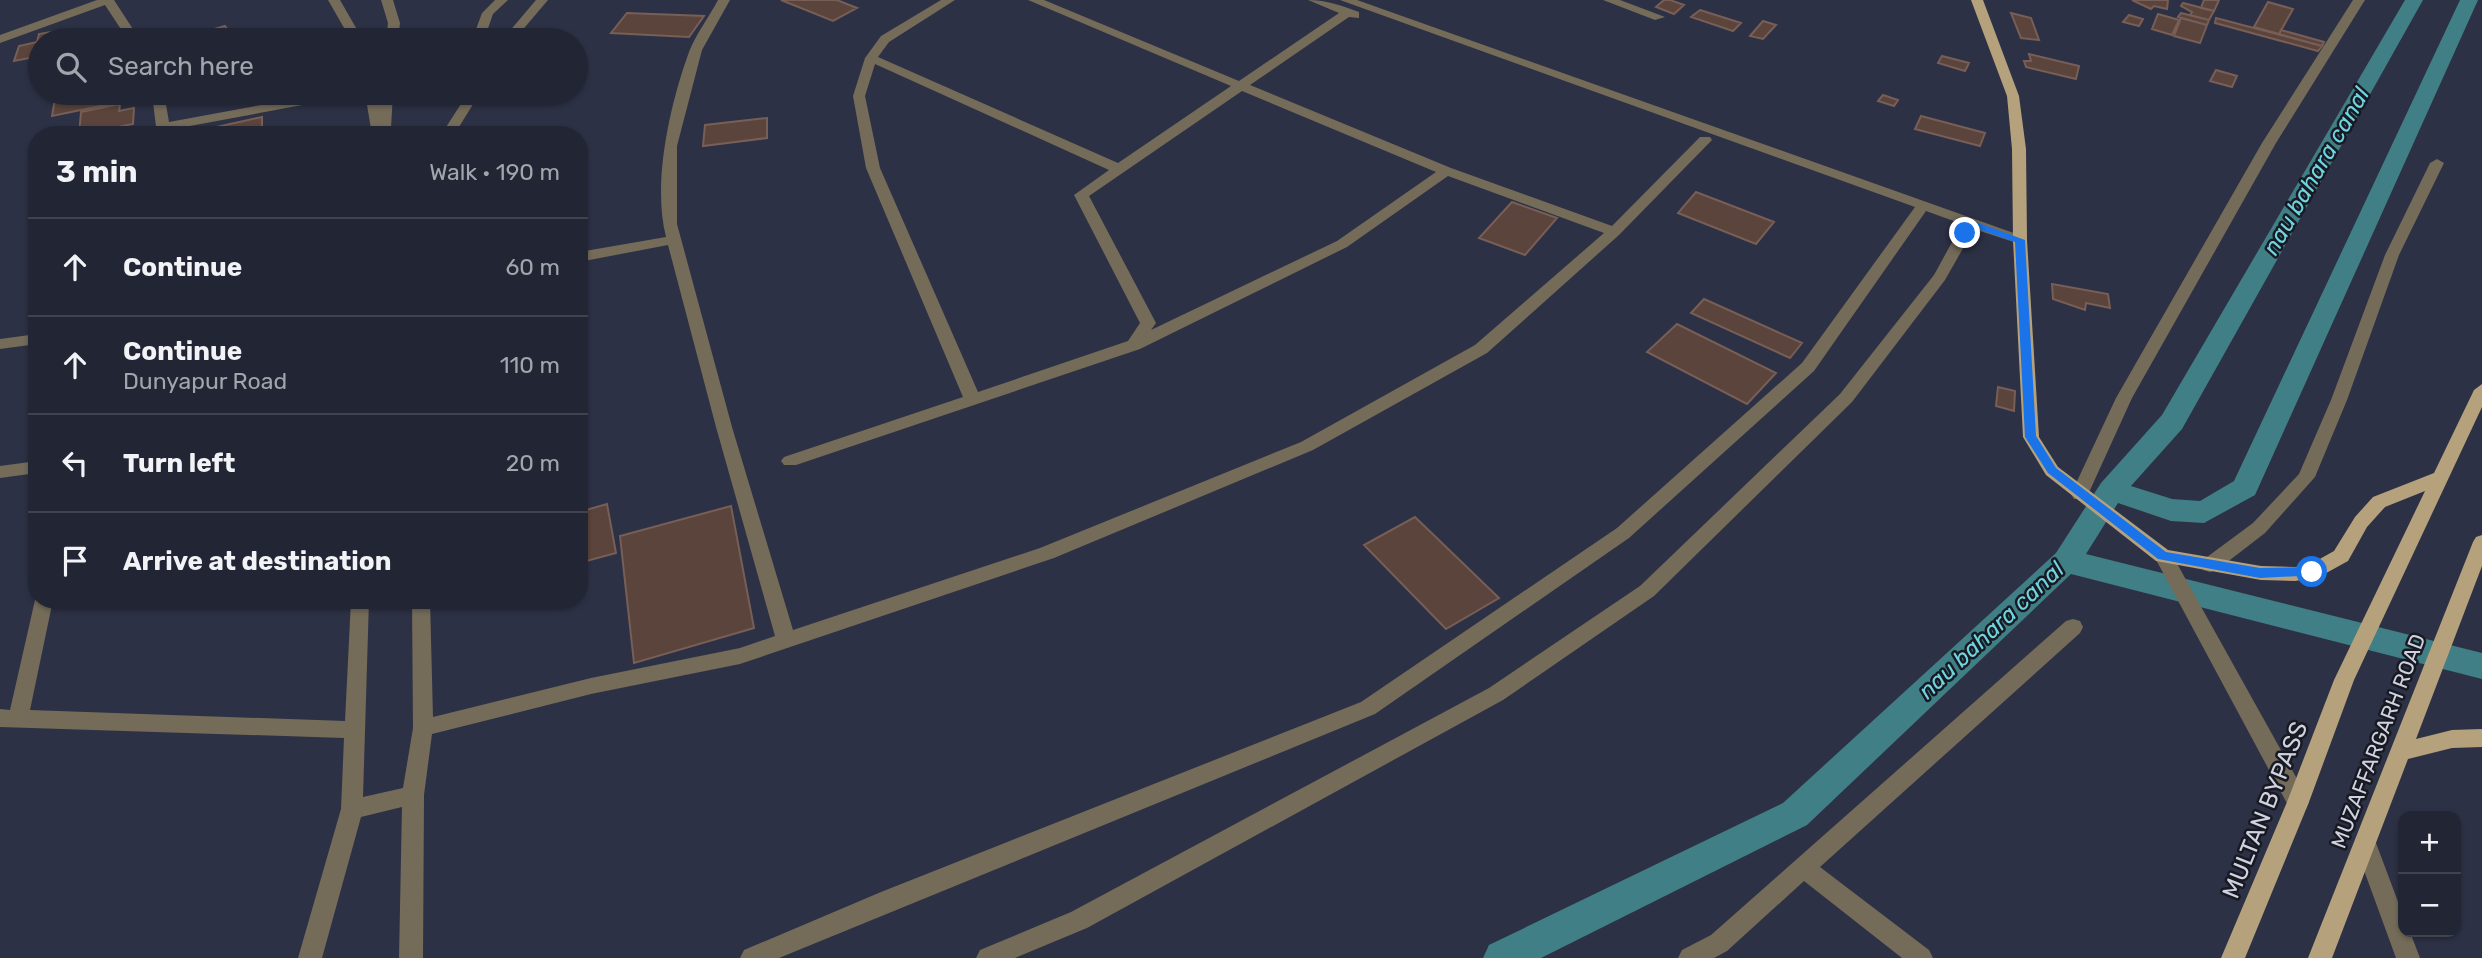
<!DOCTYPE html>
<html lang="en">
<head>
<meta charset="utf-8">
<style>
  :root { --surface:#222534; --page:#2a2d3c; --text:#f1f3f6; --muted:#a2a5ac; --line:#3f424f }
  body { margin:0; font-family:Rubik,sans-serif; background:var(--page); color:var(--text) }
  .controls { position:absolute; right:21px; bottom:21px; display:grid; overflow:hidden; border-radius:14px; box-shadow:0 2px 5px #0004 }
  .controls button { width:63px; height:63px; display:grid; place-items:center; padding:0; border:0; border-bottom:2px solid var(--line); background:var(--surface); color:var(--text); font:35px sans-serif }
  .stop { position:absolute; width:21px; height:21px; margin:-16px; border:5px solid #1a73e8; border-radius:50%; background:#fff }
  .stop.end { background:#1a73e8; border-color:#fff; box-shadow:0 2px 7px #0008 }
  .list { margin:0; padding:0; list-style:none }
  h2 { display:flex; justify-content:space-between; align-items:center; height:91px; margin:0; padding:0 28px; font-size:30px }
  h2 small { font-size:23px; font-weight:400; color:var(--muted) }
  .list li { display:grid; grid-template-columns:46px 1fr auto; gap:21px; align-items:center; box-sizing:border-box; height:98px; padding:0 28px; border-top:2px solid var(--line) }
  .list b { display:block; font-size:26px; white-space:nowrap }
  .list p { margin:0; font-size:23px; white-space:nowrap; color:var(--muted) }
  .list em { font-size:23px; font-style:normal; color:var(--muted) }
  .icon { flex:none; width:38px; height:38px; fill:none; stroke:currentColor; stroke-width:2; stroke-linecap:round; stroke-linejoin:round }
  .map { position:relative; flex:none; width:2482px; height:958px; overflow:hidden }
  .search { position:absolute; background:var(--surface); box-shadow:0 2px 5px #0004; left:28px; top:28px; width:560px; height:77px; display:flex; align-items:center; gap:18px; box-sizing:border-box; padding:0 24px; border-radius:38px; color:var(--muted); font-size:26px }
  .panel { position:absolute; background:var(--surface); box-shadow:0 2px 5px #0004; left:28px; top:126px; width:560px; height:483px; border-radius:28px }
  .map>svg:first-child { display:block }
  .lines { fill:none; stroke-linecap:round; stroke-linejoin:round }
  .canal { fill:#407f86; fill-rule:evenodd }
  .building { fill:#5b443c; stroke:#775e56; stroke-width:2 }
  .minor { fill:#746b59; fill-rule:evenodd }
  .major { fill:#b5a27c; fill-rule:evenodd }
  .route { fill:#1a73e8 }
  .labels { text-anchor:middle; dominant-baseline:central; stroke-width:5; stroke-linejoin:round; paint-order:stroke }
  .street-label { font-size:21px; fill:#d0d2df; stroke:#181a23 }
  .water-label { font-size:23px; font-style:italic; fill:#70d5e1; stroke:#181a23 }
  .near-street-label { font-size:24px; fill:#d0d2df; stroke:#181a23 }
</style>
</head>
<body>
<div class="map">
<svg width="2482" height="958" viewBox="0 0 2482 958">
  <rect width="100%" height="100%" fill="#2d3145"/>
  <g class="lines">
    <path class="canal" d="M2405,0h18l-241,429 -51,57 41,13 28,2 34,-20 226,-481h18l-223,495 -51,28 -33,-2 -53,-18 -32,51 396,99v26l-411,-105 -264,251 -266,133h-58l6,-13 294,-142 273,-250 45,-70 61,-68z"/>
  </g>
  <path class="building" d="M781,0h56l20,8 -24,13z
    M1664,0h6l14,5 -10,9 -18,-7z
    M2132,0h36l-1,9 -13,-3 -3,3z
    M2204,0h15l-5,11 -13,-3z
    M2268,2l25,7 -14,25 -25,-7z
    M2183,3l31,8 -5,9 -19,-5 2,-3 -11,-6z
    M1700,10l41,13 -8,8 -42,-14z
    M627,13l77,3 -15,21 -78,-4z
    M2011,13l20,5 8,22 -18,-2z
    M2181,13l28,7 -2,5 -29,-8z
    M2158,14l21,6 -7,15 -20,-6z
    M2129,15l14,4 -4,7 -16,-4z
    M2181,18l26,7 -7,18 -26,-7z
    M2216,18l106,28 -4,5 -103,-28z
    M1763,21l13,4 -13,14 -13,-3z
    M225,26l9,12 -58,2z
    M68,29l-3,11h-25v16l-26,5 5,-15 18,-4 2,-8z
    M2281,30l43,12 -2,4 -43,-12z
    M2029,54l50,12 -3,13 -50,-12 -2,-6h7z
    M1942,56l27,7 -4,8 -27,-8z
    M2216,70l21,6 -5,11 -22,-6z
    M56,93h65l-1,9 -68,14z
    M1883,95l15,5 -4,6 -16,-5z
    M120,104l-1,7 15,-3 -1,16 -54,11 2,-23z
    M1921,116l64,17 -5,13 -65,-17z
    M262,117v18h-73v-2z
    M767,118v20l-64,8 2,-21z
    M1696,192l78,30 -18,22 -78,-31z
    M1512,202l45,16 -32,37 -46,-17z
    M2052,284l56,10 2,14 -24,-5 -1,7 -32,-11z
    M1704,299l98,44 -12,15 -99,-45z
    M1677,324l99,49 -29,31 -100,-52z
    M1998,387l17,4 -1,20 -18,-5z
    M607,504l9,49 -37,10v-51z
    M731,506l23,122 -120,35 -14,-127z
    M1415,517l84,81 -53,31 -82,-84z"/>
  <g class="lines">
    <path class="minor" d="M97,0h17l26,40h-12l-23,-35 -105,38v-8z
      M328,0h12l23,40h-12z
      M381,0h12l7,23 -2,17h-12l2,-17z
      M495,0h13l-15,14 -9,26h-12l10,-27z
      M536,0h12l-34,40h-12z
      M718,0h12l-28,50 -25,96v78l55,203 61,203 247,-82 261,-106 174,-97 129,-112 -156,-57 -101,71 -207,102 -344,116h-12l-3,-4 3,-4 179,-60 -97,-229 -13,-72 12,-38 16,-22 60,-36h14l-66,42 -11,15 240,106 113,-77 -203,-86h16l195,81 100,-68 -31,-13c19,0 34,6 51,12v6l-10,-1 -99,68 201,83 161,58 88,-89h10l2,3 -93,95 -132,118 -174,97 -259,108 -314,106 -149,30 -159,40 -8,61 -1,163h-24l3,-151 -41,10 -39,141h-24l43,-149 3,-71 -344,-11v-18l10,1 25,-110 2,-4v4h16l-23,110 315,11 6,-121h18l-6,197 40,-9 10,-60 -1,-128h18l3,117 158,-39 149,-30 35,-12 -59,-209 -48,-182 -89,17v-10l87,-15c-14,-54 4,-133 23,-185 7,-18 20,-35 29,-52zM875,64l234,106 -35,25 66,128 -12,18 -150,51 -98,-224 -15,-72zM1242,91l194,81 -99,69 -186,89 5,-7 -67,-127z
      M1340,0h17l668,237 2,3 -7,4 -46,-15 -29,51 -93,122 -198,194 -151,104 -416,228 -72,30h-39l4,-8 91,-38 418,-224 151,-102 200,-192 94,-119 28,-51 -36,-13 -112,160 -185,167 -254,176 -596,244h-39l4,-8 137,-58 480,-190 256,-174 185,-165 113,-156z
      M1603,0h17l45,17 -10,3z
      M2353,0h12l-89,143 -144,255 -46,101h-12l-3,-5 45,-96 146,-255z
      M152,93h12l5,29 157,-29h25l-6,4 -182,34 -7,-4z
      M365,93h12l3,11 1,-11h12l-2,35 -6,4 1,3h-14z
      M468,93h12l-26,42h-13z
      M2437,159l7,4 -45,92 -52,145 -32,77 -50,56 -48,37 -7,2 -7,-2 -2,-5 2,-5 50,-37 46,-49 32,-74 54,-145 45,-92z
      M37,334v10l-37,5v-10z
      M37,461v12l-37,5v-12z
      M2163,549l7,2 136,244 3,7 -3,7 -8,3 -8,-3 -136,-253 2,-5z
      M2073,619l7,2 3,6 -3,6 -260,234 109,83 4,8h-31l-98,-77 -77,70 -13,7h-36l4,-8 29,-15 355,-314z
      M2365,833l8,3 3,7 27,72v17h7l10,26h-24l-42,-115 3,-7z"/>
    <path class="major" d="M1971,0h12l36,96 7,53 1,91 12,197 19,30 110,83 93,16 34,1 14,-2 25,-14 21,-34 18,-20 61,-24 40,-83 8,-6v23l-128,273 -45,122 -64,156h-24l66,-156 47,-122 91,-189 -40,16 -18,20 -19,34 -29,16 -24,4 -34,-1 -105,-19 -110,-86 -23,-38 -10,-197 -1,-91 -5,-53z
      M2482,535v31l-66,173 36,-9 30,-1v18l-30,1 -44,11 -76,199h-24l165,-416 3,-5z"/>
  </g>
  <path class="route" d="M1970,220l55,20 11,196 20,32 110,84 94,16 52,-1 6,5 -1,3 -57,3 -102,-19 -110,-86 -23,-36 -10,-195 -42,-15 -5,8h-7l4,-12z"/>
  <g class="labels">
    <g class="street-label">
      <text transform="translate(2378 741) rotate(-69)">MUZAFFARGARH ROAD</text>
    </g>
    <g class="water-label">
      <text transform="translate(2316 171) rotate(-60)">nau bahara canal</text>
      <text transform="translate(1991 630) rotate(-43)">nau bahara canal</text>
    </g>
    <g class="near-street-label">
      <text transform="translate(2265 810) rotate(-68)">MULTAN BYPASS</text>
    </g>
  </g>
</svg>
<div class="controls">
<button>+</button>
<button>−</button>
</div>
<div class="stop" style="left:2312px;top:572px"></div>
<div class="stop end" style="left:1965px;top:233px"></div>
<div class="search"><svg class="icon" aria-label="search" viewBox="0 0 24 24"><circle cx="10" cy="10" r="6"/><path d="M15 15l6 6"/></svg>Search here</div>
<section class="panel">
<h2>3 min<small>Walk · 190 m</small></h2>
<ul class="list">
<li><svg class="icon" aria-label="ahead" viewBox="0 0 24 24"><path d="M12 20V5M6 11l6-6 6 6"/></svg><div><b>Continue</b></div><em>60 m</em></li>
<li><svg class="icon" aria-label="ahead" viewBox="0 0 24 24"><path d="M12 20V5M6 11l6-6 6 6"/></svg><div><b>Continue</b><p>Dunyapur Road</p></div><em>110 m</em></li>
<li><svg class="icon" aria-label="left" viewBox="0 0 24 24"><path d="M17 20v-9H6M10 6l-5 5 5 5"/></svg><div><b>Turn left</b></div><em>20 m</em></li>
<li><svg class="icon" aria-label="arrive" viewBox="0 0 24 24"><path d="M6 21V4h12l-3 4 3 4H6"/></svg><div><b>Arrive at destination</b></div></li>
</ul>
</section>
</div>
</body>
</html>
